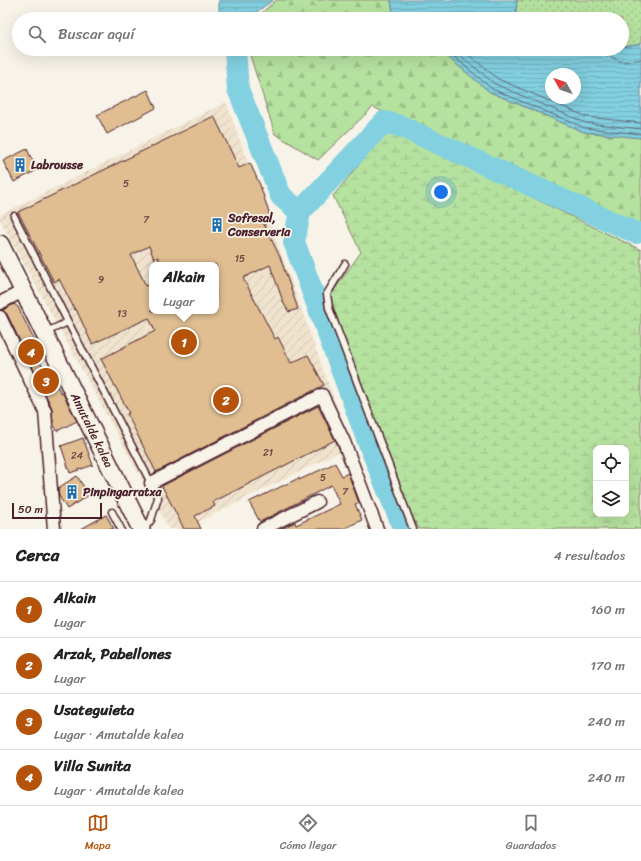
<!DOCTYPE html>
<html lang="es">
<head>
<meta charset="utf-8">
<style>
  :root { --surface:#fff; --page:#f2f2f2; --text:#222; --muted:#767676; --line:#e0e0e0; --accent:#b45309 }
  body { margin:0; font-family:Sriracha,sans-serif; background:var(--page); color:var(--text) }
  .controls { position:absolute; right:12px; bottom:12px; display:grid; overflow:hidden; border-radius:8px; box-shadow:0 4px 16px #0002 }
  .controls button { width:36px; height:36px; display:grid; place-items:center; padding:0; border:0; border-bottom:1px solid var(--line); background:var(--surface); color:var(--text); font:20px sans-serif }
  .compass { position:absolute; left:545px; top:68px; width:36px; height:36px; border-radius:50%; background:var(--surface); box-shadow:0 4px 16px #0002; rotate:310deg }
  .scale { position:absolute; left:12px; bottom:10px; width:90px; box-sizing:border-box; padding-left:4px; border:2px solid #4a1f2b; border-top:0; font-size:11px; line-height:14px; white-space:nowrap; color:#4a1f2b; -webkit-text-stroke:3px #f7f3e8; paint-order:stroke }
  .you { position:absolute; left:441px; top:192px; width:14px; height:14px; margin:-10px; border:3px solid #fff; border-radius:50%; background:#1a73e8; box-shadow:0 0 0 6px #1a73e833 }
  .badge { display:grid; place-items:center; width:26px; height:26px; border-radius:50%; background:var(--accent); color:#fff; font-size:13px; font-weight:700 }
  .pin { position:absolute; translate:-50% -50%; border:2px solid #fff; box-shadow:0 1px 4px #0006 }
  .popup { position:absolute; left:149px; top:262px; width:70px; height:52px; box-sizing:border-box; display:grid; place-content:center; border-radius:8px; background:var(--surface); filter:drop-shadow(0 1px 3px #0005); font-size:13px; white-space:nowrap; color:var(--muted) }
  .popup b { font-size:15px; color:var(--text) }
  .popup::after { content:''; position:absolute; left:50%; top:100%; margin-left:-8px; border:8px solid transparent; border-top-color:var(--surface) }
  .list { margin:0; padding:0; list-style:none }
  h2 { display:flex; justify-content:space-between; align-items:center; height:52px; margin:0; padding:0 16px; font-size:17px }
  h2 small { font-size:13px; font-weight:400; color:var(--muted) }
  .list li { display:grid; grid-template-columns:26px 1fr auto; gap:12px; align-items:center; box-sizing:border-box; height:56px; padding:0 16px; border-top:1px solid var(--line) }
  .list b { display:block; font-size:15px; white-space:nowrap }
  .list p { margin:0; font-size:13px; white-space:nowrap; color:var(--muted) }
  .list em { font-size:13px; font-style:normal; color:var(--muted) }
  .icon { flex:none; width:22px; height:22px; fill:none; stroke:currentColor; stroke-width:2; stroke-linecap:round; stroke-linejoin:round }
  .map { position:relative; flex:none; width:641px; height:529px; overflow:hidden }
  .search { position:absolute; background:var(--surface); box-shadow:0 4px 16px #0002; left:12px; right:12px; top:12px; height:44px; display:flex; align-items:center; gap:10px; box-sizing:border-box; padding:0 14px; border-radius:22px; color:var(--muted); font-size:15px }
  .sheet { height:276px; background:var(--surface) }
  nav { display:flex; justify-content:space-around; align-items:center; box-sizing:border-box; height:56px; border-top:1px solid var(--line); background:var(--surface); font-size:11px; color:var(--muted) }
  nav a { display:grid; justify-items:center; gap:2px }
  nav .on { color:var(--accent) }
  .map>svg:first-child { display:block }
  .industrial { fill:url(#industrial-furrows); fill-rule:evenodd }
  .green { fill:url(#green-dots); stroke:#808066 }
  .forest { fill:url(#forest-firs); stroke:#808066 }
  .wetland { fill:url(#wetland-marsh); stroke:#808066; fill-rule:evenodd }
  .water { fill:url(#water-rules); stroke:#6c8998; fill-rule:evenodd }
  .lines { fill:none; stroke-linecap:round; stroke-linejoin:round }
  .shore { stroke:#606673; stroke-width:1 }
  .river { stroke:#82d0e0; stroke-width:22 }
  .building { fill:#e0be92; stroke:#4a1f2b; fill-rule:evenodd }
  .lane-casing { stroke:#4a1f2b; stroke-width:9 }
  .street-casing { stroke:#4a1f2b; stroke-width:15 }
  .secondary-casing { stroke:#4a1f2b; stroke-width:20 }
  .lane { stroke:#f7f3e8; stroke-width:6 }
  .street { stroke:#f7f3e8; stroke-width:12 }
  .secondary { stroke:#f7f3e8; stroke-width:17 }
  .labels { text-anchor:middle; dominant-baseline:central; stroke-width:3.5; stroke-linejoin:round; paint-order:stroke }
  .number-label { font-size:10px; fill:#704745 }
  .poi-label { font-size:12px; font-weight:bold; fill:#4a1f2b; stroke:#f7f3e8; text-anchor:start }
  .street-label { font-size:12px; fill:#4a1f2b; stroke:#f7f3e8 }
</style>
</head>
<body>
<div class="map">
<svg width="641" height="529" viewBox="0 0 641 529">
  <defs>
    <pattern id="industrial-furrows" width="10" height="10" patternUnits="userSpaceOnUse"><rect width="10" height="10" fill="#f0e3ce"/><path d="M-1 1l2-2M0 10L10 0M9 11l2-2" fill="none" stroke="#cfc2b1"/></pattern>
    <pattern id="green-dots" width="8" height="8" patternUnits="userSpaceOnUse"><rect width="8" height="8" fill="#b6e2a0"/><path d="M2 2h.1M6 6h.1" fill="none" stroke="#9ec18a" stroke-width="1.8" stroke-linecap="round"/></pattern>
    <pattern id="forest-firs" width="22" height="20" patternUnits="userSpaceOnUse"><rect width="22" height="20" fill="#b6e2a0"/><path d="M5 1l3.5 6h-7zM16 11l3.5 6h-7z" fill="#9ec18a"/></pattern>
    <pattern id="wetland-marsh" width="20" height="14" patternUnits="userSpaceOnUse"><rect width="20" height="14" fill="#b6e2a0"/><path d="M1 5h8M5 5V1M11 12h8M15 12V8" fill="none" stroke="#9ec18a"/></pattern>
    <pattern id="water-rules" width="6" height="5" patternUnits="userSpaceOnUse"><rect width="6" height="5" fill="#82d0e0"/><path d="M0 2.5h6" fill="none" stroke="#72b2c0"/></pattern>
  </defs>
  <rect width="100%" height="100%" fill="#f7f3e8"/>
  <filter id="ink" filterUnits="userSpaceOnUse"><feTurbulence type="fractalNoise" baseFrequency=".025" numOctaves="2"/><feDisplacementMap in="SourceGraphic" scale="8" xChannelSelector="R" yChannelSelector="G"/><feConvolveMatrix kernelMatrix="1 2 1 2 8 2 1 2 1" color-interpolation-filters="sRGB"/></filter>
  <g filter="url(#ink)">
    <path class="industrial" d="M226,102l125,344 -167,83h-15l-169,-309v-5zM152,265h64v46h-64z"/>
    <path class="green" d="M517,0h124v43l-4,2 -15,2v-28h-107z"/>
    <path class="forest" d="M276,0h115l3,19h-139z
      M248,49h190l52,43 94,40 57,6v104l-268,-135 -55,53 -43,-26z"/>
    <path class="wetland" d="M389,128l252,122v279h-222l-34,-63 -55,-170 31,-44 -28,-56zM596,448h30v66h-30z"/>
    <path class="water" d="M219,0h54l-22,16 -18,3h-14z
      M391,0h126l-2,19h-121z
      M641,43v95l-57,-6 -94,-40 -52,-43h184v-2l15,-2zM551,74h24v24h-24z"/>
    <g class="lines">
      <path class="shore" d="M445,49l47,40 93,39 56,6
        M452,49l43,35 91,39 55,6
        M462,49l36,30 89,38 54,6
        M607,49c5,16 21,13 34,10"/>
      <path class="river" d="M235,49l3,40 43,107 19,16 -6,30 75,202 35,85
        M300,212l84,-90 16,4 236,107"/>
    </g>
    <path class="building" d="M148,90l8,18 -49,26 -10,-19z
      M214,116l25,52 11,-5 10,22 11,34 -8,3 17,35 18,52 -9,3 -5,-8 -14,-39 -27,13 32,61 3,-2 13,26 17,-8 16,30 -168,87 -29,-58 2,-1 -28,-54 54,-28 -6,-13 -57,26 -16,-35 -1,1 -16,-31 -5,3 -36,-70zM149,246l5,13 4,-2 3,8h55v46h-64v-27l-6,2 -15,-31z
      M27,149l10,21 -23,12 -11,-21z
      M14,304l4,3 19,39h2l5,11 -6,2 11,18 2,-1 10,17 1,-1 15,29 -20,10 -4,-8 -1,-15 -45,-94 -4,-4z
      M318,406l17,34 -122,62 2,4 -20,10 6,13h-17l-22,-43z
      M83,438l10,27 -23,8 -9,-27z
      M335,463l7,13 6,-3 11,30 -4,1 7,16 -19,9h-62l14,-7 1,3 44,-21 -9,-19 -71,37 -11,-20 50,-24v2z
      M77,476l12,19 -22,14 -8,-13 -1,-8z
      M106,515l8,14h-33z"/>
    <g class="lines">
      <defs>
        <path id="lane" d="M14,216l54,106
          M345,264l-18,30 2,14 84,221
          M44,333l24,-11 83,161 7,15 -7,22 -7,9
          M112,512l9,17"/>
        <path id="street" d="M0,303l23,-12
          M0,317l45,94 9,118
          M151,483l171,-88 22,47 33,87
          M263,529l54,-27"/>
        <path id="secondary" d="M0,244l141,285"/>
      </defs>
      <use href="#lane" class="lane-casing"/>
      <use href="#street" class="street-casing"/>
      <use href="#secondary" class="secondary-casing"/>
      <use href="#lane" class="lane"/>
      <use href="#street" class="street"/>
      <use href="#secondary" class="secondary"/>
    </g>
  </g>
  <defs>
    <symbol id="building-bare" viewBox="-9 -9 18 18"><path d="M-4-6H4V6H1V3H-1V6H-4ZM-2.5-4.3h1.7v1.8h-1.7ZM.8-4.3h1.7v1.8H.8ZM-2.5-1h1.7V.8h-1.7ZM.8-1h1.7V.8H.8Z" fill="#1f6fb2" stroke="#f7f3e8" stroke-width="2.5" paint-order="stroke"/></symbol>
  </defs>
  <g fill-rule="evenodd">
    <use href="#building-bare" x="10" y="155" width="20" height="20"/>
    <use href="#building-bare" x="207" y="215" width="20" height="20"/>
    <use href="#building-bare" x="62" y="482" width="20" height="20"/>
  </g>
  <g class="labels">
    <g class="number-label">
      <text x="126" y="184">5</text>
      <text x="146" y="220">7</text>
      <text x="240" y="259">15</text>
      <text x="101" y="280">9</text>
      <text x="122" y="314">13</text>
      <text x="268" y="453">21</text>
      <text x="77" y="456">24</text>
      <text x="323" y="478">5</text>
      <text x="345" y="492">7</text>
    </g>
    <g class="poi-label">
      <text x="31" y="165">Labrousse</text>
      <text x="228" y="218">Sofresal,<tspan x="228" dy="14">Conserveria</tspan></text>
      <text x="83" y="492">Pinpingarratxa</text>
    </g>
    <g class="street-label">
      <text transform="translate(92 430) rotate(64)">Amutalde kalea</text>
    </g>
  </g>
</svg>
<div class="controls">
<button><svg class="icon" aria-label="locate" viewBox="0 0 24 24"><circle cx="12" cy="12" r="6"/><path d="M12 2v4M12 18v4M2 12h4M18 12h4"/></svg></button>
<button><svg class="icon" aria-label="layers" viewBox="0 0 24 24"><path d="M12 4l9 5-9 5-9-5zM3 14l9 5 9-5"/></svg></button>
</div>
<svg class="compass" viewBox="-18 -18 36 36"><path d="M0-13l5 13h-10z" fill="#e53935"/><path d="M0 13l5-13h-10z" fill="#767676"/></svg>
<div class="scale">50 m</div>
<div class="you"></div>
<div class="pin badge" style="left:184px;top:342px">1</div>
<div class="popup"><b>Alkain</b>Lugar</div>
<div class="pin badge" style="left:226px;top:400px">2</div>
<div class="pin badge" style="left:46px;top:381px">3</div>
<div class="pin badge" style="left:31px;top:352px">4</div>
<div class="search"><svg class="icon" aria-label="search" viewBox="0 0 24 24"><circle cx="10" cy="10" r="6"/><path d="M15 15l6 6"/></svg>Buscar aquí</div>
</div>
<section class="sheet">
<h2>Cerca<small>4 resultados</small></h2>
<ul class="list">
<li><span class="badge">1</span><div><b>Alkain</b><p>Lugar</p></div><em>160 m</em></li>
<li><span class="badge">2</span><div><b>Arzak, Pabellones</b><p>Lugar</p></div><em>170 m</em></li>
<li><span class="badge">3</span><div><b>Usateguieta</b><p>Lugar · Amutalde kalea</p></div><em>240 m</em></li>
<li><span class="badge">4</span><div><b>Villa Sunita</b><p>Lugar · Amutalde kalea</p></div><em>240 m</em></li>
</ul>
</section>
<nav>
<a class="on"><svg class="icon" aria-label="map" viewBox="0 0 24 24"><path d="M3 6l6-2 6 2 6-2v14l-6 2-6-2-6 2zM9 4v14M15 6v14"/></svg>Mapa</a>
<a><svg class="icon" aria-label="directions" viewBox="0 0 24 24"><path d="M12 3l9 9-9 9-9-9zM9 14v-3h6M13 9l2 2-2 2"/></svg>Cómo llegar</a>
<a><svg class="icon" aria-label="saved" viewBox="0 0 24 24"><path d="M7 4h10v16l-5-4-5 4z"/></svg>Guardados</a>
</nav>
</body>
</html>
